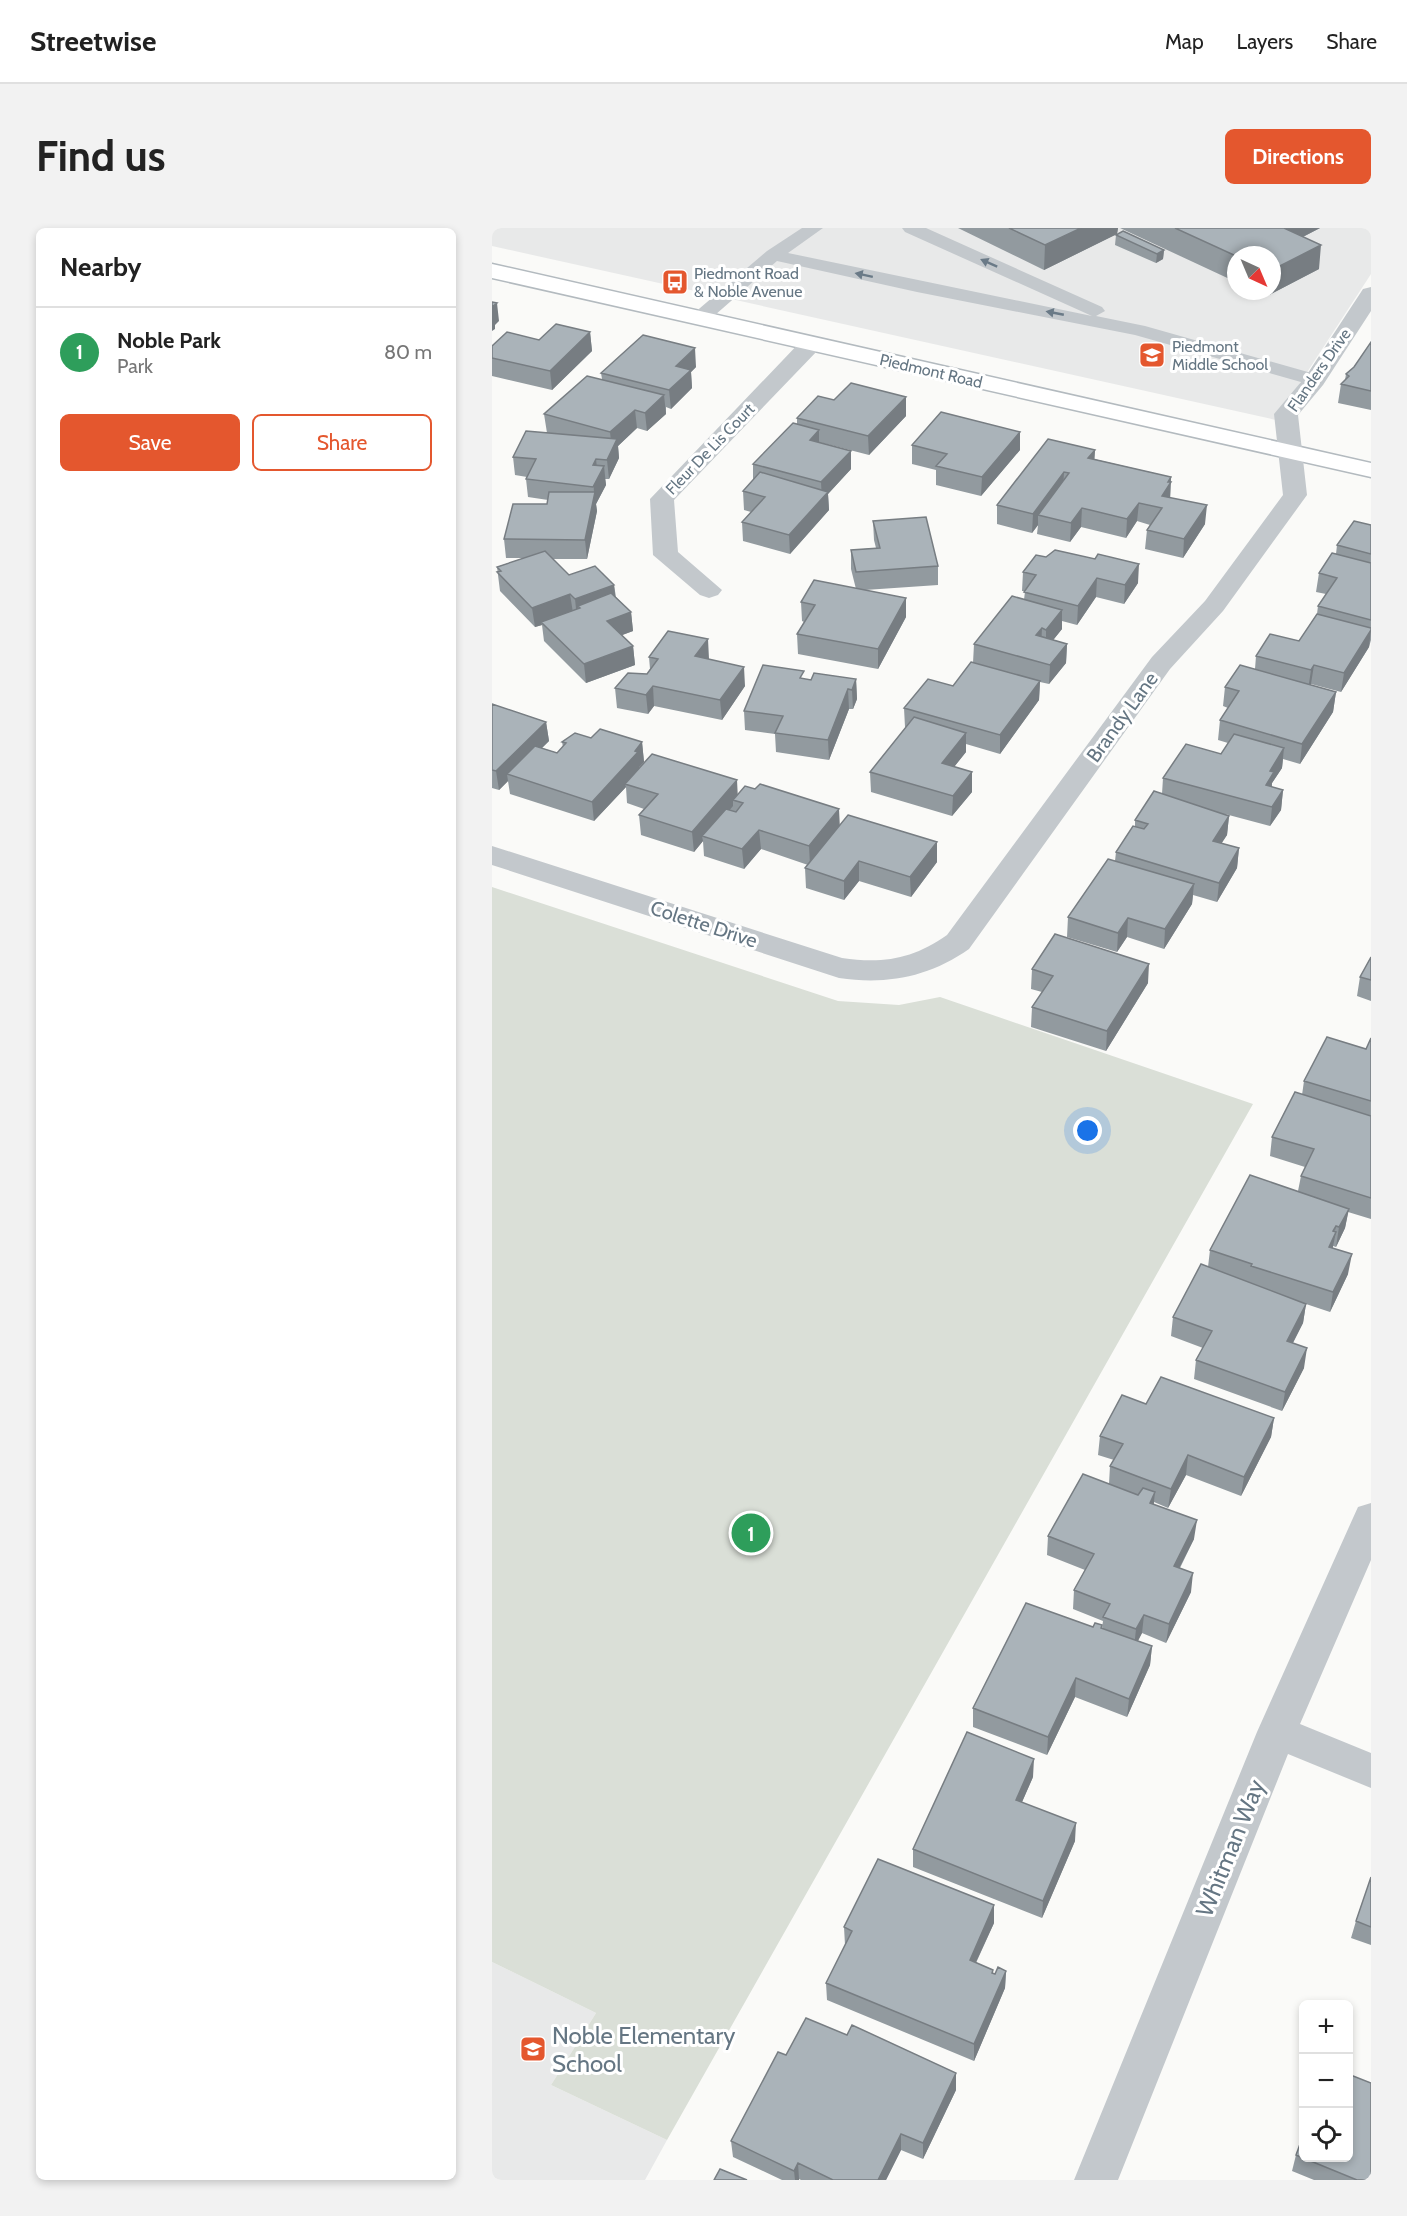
<!DOCTYPE html>
<html lang="en">
<head>
<meta charset="utf-8">
<style>
  :root { --surface:#fff; --page:#f2f2f2; --text:#222; --muted:#767676; --line:#e0e0e0; --accent:#e4572e }
  body { margin:0; font-family:Cabin,sans-serif; background:var(--page); color:var(--text) }
  .controls { position:absolute; right:18px; bottom:18px; display:grid; overflow:hidden; border-radius:9px; box-shadow:0 3px 9px #0003 }
  .controls button { width:54px; height:54px; display:grid; place-items:center; padding:0; border:0; border-bottom:2px solid var(--line); background:var(--surface); color:var(--text); font:30px sans-serif }
  .compass { position:absolute; left:735px; top:18px; width:54px; height:54px; border-radius:50%; background:var(--surface); box-shadow:0 3px 9px #0003; rotate:136deg }
  .you { position:absolute; left:596px; top:903px; width:21px; height:21px; margin:-15px; border:4px solid #fff; border-radius:50%; background:#1a73e8; box-shadow:0 0 0 9px #1a73e833 }
  .badge { display:grid; place-items:center; width:39px; height:39px; border-radius:50%; background:var(--accent); color:#fff; font-size:20px; font-weight:700 }
  .pin { position:absolute; translate:-50% -50%; border:3px solid #fff; box-shadow:0 2px 6px #0006 }
  .list { margin:0; padding:0; list-style:none }
  h2 { display:flex; justify-content:space-between; align-items:center; height:78px; margin:0; padding:0 24px; font-size:26px }
  h2 small { font-size:20px; font-weight:400; color:var(--muted) }
  .list li { display:grid; grid-template-columns:39px 1fr auto; gap:18px; align-items:center; box-sizing:border-box; height:90px; padding:0 24px; border-top:2px solid var(--line) }
  .list b { display:block; font-size:22px; white-space:nowrap }
  .list p { margin:0; font-size:20px; white-space:nowrap; color:var(--muted) }
  .list em { font-size:20px; font-style:normal; color:var(--muted) }
  .actions { display:flex; gap:12px; padding:18px 24px }
  .actions a { flex:1; padding:14px 0; border:2px solid var(--accent); border-radius:9px; text-align:center; font-size:21px; color:var(--accent) }
  .actions .main { background:var(--accent); color:#fff }
  .icon { flex:none; width:33px; height:33px; fill:none; stroke:currentColor; stroke-width:2; stroke-linecap:round; stroke-linejoin:round }
  .map { position:relative; flex:none; width:879px; height:1952px; overflow:hidden; border-radius:9px }
  header { display:flex; align-items:center; gap:36px; box-sizing:border-box; height:84px; padding:0 30px; background:var(--surface); border-bottom:2px solid var(--line) }
  header strong { font-size:28px }
  nav { display:flex; gap:33px; margin-inline-start:auto; font-size:21px }
  .intro { display:flex; align-items:center; justify-content:space-between; box-sizing:border-box; height:144px; padding:0 36px }
  h1 { margin:0; font-size:42px }
  .button { padding:15px 27px; border-radius:9px; background:var(--accent); color:#fff; font-size:21px; font-weight:700 }
  main { display:flex; gap:36px; padding:0 36px }
  aside { flex:1; background:var(--surface); border-radius:9px; box-shadow:0 3px 9px #0003 }
  .map>svg:first-child { display:block }
  .built { fill:#e8e9e9; fill-rule:evenodd }
  .green { fill:#dadfd7 }
  .lines { fill:none; stroke-linecap:round; stroke-linejoin:round }
  .secondary-casing { stroke:#b3babf; stroke-width:3 }
  .lane { fill:#c3c8cc; fill-rule:evenodd }
  .street { fill:#c3c8cc; fill-rule:evenodd }
  .secondary { fill:#fff; fill-rule:evenodd }
  .wall { fill:#929a9f }
  .shaded-wall { fill:#777d82 }
  .building { fill:#aab3b9; stroke:#777d82; stroke-width:1.5 }
  .oneway { fill:#6a7a87 }
  .labels { text-anchor:middle; dominant-baseline:central; stroke-width:6; stroke-linejoin:round; paint-order:stroke }
  .far-poi-label { font-size:16px; fill:#657683; stroke:#fff; text-anchor:start }
  .far-street-label { font-size:16px; fill:#657683; stroke:#fff }
  .street-label { font-size:20px; fill:#657683; stroke:#fff }
  .near-street-label { font-size:24px; fill:#657683; stroke:#fff }
  .near-poi-label { font-size:24px; fill:#657683; stroke:#fff; text-anchor:start }
</style>
</head>
<body>
<header>
<strong>Streetwise</strong>
<nav><a>Map</a><a>Layers</a><a>Share</a></nav>
</header>
<div class="intro"><h1>Find us</h1><a class="button">Directions</a></div>
<main>
<aside>
<h2>Nearby<small></small></h2>
<ul class="list">
<li><span class="badge" style="background:#2e9e5b">1</span><div><b>Noble Park</b><p>Park</p></div><em>80 m</em></li>
</ul>
<div class="actions"><a class="main">Save</a><a>Share</a></div>
</aside>
<div class="map">
<svg width="879" height="1952" viewBox="0 0 879 1952">
  <rect width="100%" height="100%" fill="#fafaf8"/>
  <path class="built" d="M0,0h879v46l-95,146 -784,-174zM744,27h36v36h-36z
    M0,1734l104,51 -45,72 116,55 -22,40h-153z"/>
  <path class="green" d="M0,659l346,114 61,4 41,-8 313,107 -586,1036 -116,-55 45,-72 -104,-51z"/>
  <g class="lines">
    <defs>
      <path id="secondary" d="M0,36l879,199v14l-879,-199z"/>
    </defs>
    <use href="#secondary" class="secondary-casing"/>
    <path class="lane" d="M310,0h21l-35,25 304,63 -187,-84 -3,-4h24l176,79 3,4 -9,5 49,10 177,50 3,4 -10,6 -180,-51 -218,-43 -140,-31 -70,61h-14l-2,-4 2,-4 74,-63z"/>
    <path class="street" d="M879,59v24l-48,74 -25,30 9,80 -84,116 -53,58 -201,280c-40,28 -82,36 -130,29l-347,-113v-19l350,112c41,6 71,1 105,-23l205,-278 53,-56 78,-106 -9,-81 32,-38 57,-87z
      M319,109l8,2 3,5 -3,5 -145,151 4,52 44,38 -4,5 -9,3 -9,-3 -47,-40 -3,-56 153,-160z
      M879,1275v57l-71,164 71,29v35l-83,-34 -170,426h-44l183,-448 96,-214 5,-11z"/>
    <use href="#secondary" class="secondary"/>
  </g>
  <path class="wall" d="M466,0h160l-1,6 -73,36z
    M628,0h200l-17,9 16,32 -52,27 -11,-5h16v-36h-36v27z
    M624,7l48,15 -1,9 -7,4 -41,-18z
    M98,104l2,19 -40,39 -60,-14v-30z
    M879,114v68l-33,-7 3,-19 4,-4 1,-6 8,-7z
    M204,139l-5,5 1,16 -21,21 -5,-2v7l-19,17 -10,-3 -19,18 1,12 -10,21h-4l1,6 -10,19 1,7 -10,48h-35l17,16 45,10 2,12 15,15 2,19 -11,4 11,11 2,19 -49,18 -42,-42 -2,-16 -7,2 -35,-36 -3,-24 26,-9h-17l-2,-19 43,-35 1,-4 -20,-3 -2,-18 1,-2 -12,-2 -2,-18 34,-24 -3,-19 58,-35 -1,-6z
    M414,188l-37,39 -50,-13 32,9v18l-23,25 1,16 -39,44 -47,-13 -1,-19 9,-10 -7,-2 -1,-19 10,-11v-16l44,-39v-7z
    M528,204v18l-39,46 -45,-11v-15l-24,-6v-19z
    M603,222l-1,9 77,18 -1,21 35,26 -22,34 -38,-9 2,-19 3,-5 -13,-4 -11,17 -45,-11 -11,15 -33,-8 1,-9 -6,8 -35,-9v-19z
    M381,293l65,45v19l-73,5 41,27 -28,52 -80,-15 -1,-20 7,-12 -2,-1 -1,-19 55,-13 -5,-20v-19l25,-2 -2,-8z
    M879,297v115l-2,7 -28,45 -30,-8v1l25,7 -3,20 -33,52 -17,-5 -1,9 -10,15v4l11,3 -2,20 -11,16 -45,-12 4,2 -2,19 -6,8 18,5 -2,20 -20,34 -24,-7 -1,9 -28,45 -37,-12 -10,15 -50,-15 1,-20 47,-56 1,-9 19,-25v-7l27,-26 1,-16 58,-24 7,-11 -10,-3 2,-20 8,-12 -5,-2 2,-19 30,-18 1,-13 43,-15 18,-27 1,-8 8,-12 -10,-2 3,-19 17,-19 1,-9z
    M544,327l102,28 -14,21 -28,-7 -19,28 -15,-4v8l-9,11 14,4 -1,19 -17,21 -9,-2 -1,18 -39,54 -34,-10v8l-12,15 18,5v20l-20,24 -81,-24 -1,-20 36,-45h-1l-1,-19 49,-22 20,-23 1,-19 50,-44 1,-9h-3l1,-19z
    M157,429l60,2h-1l37,27 -23,34 -68,-14 -6,8 -31,-6 -2,-20 32,-14 3,-5z
    M312,451l7,1 45,-1 1,20 -4,10h-4l-20,51 -53,-8 -1,-18 -30,-4 -1,-19z
    M0,476l54,18 3,19 -7,7 15,5 6,-6 -1,-5 29,-4 51,4 2,20 -5,6 99,26 102,32 97,36 -26,35 -52,-16 -15,19 -38,-12 -1,-20 3,-3 -47,-16 -17,20 -40,-13 -1,-15 -9,11 -53,-17 -2,-20 5,-6 -17,-6 -1,-16 -32,34 -84,-27 -2,-13 -9,9 -7,-2z
    M879,729v44l-14,-5 3,-19z
    M540,741l116,14 -42,68 -75,-24 1,-20 10,-15 -11,-3z
    M879,810v181l-23,-7 -3,16 -9,19 -3,-1v2l15,26 -18,38 -24,-8 -3,19 -10,20 11,25 -22,43 -88,-32 2,-19 7,-12 -32,-12 2,-19 35,-50 2,-17 88,-59 3,-15 4,-9 -35,-11 2,-19 30,-42 2,-14 62,-32z
    M654,1176l128,14 -3,19 -30,59 -55,-21 -18,33 -14,-6v2l40,35 -14,29 11,24 -25,51 -24,-10 -4,8 14,5 -2,19 -23,52 -52,-20 -28,58 -74,-28v-19l120,-81 9,-2v3l1,-7 -30,-12 1,-19 11,-20 -38,-15 1,-19 61,-52 1,-18 4,-6 -16,-5 2,-19z
    M541,1549l-11,25 53,39 -33,77 -129,-51v-18z
    M879,1649v68l-20,-7 5,-17z
    M502,1677v18l-18,40 17,7v3l2,1 11,-3 -1,17 -31,73 -147,-61 -1,-17 19,-38 -1,-18z
    M355,1807l109,38v17l-33,69 -22,-9 -15,30h-85l-2,-1v1h-17l-49,-23 -2,-16 55,-86z
    M804,1927l75,25h-57l-22,-9z"/>
  <path class="shaded-wall" d="M589,0h37l-1,6 -73,36 1,-25z
    M787,0h41l-43,22z
    M829,17l-2,24 -52,27v-5h5v-21z
    M672,22l-1,9 -7,4 1,-9z
    M5,75l2,18 -4,4v4l-3,2v-24z
    M98,104l2,19 -40,39 -2,-19z
    M203,120l1,19 -5,5 1,16 -21,21 -2,-19 7,-24z
    M172,167l2,19 -19,17 -2,-18z
    M414,169v19l-37,39 -1,-19z
    M143,182l2,18 -19,18 1,12 -10,21 -2,-19 5,-10 -2,-18z
    M327,202v19l-9,-9z
    M528,204v18l-39,46 1,-19z
    M603,222l-1,18 -6,-10z
    M359,223v18l-23,25 1,16 -39,44 -1,-19 33,-36 -1,-17z
    M104,231l2,19 6,-12 2,19 -10,19 1,7 -10,48 -2,-19 9,-45 -1,-30z
    M572,244l-1,19 -25,24v10l-6,8 1,-19z
    M679,249l-1,24 -8,-5 6,-14z
    M647,275l-2,18 -11,17 1,-19z
    M715,277l-2,19 -22,34 1,-19z
    M590,280l-1,19 -11,15 1,-19z
    M647,336l-1,19 -14,21 1,-19z
    M605,350l-1,19 -19,28 1,-19z
    M122,357l2,19 -36,4 -2,-2 1,12h-2l-2,-19z
    M78,366l3,19 -32,9 1,3 -7,2 -3,-19z
    M414,370v19l-28,52v-20z
    M570,382v19l-16,20v-19z
    M139,384l2,19 -24,9 -2,-19z
    M550,400l-1,20 -5,-13z
    M879,402l-2,17 -28,45 3,-19z
    M216,411l1,20 -12,17 -2,-20z
    M575,416l-1,19 -17,21 1,-19z
    M141,418l2,19 -49,18 -2,-19z
    M822,437l-3,19 -3,6 3,-20z
    M252,439l1,19 -23,34 -2,-20z
    M364,451l1,20 -4,10 -1,-19z
    M548,453l-1,19 -39,54v-19z
    M161,458l1,20 -6,8 -2,-19z
    M356,461l1,20 -20,51 -1,-20z
    M844,464l-3,20 -33,52 2,-20z
    M54,494l3,19 -36,35 -6,-2 1,7 -9,9 -3,-19z
    M474,505v19l-24,30v-19z
    M150,514l2,20 -5,5 1,4 -15,13 1,3 -32,34 -2,-19z
    M792,520l-2,20 -10,15 -1,8 -5,-6 4,-14z
    M480,544v20l-20,24 1,-20z
    M245,552l1,20h-5v6l-27,32 -4,-2 1,5 -9,11 -2,-20z
    M791,562l-2,20 -11,16 2,-19z
    M347,581l1,20 -30,36 -1,-19z
    M737,588l-2,19 -16,25 2,-19z
    M267,602l2,19 -17,20 -2,-20z
    M445,614v20l-26,35 -1,-20z
    M747,620l-2,20 -20,34 2,-19z
    M367,633v20l-15,19v-19z
    M702,656l-2,20 -28,45 1,-20z
    M636,690l-1,19 -10,15 1,-19z
    M657,736l-1,19 -42,68 1,-20z
    M857,981l-4,19 -9,19 3,-20z
    M844,998l-2,9 2,-3 -4,19 -3,-4z
    M860,1026l-4,20 -18,38 3,-20z
    M814,1076l-3,19 -19,37 3,-19z
    M815,1120l-3,20 -22,43 3,-19z
    M782,1190l-3,19 -30,59 3,-19z
    M696,1227l-2,20 -18,33 3,-19z
    M663,1264l-2,19 -3,-8z
    M705,1292l-3,19 -23,45 3,-18z
    M701,1345l-2,19 -25,51 3,-19z
    M652,1387l-2,18 -8,15 2,-19z
    M660,1418l-2,19 -23,52 2,-18z
    M584,1450l-1,19 -28,58 1,-18z
    M542,1531l-1,18 -18,41 1,-18z
    M584,1595l-1,18 -33,77 1,-17z
    M502,1677v18l-25,54 1,-17z
    M514,1743l-1,17 -31,73v-17z
    M464,1845v17l-33,69v-16z
    M409,1906v16l-15,30h-8z
    M306,1935l1,16v1h-4l-1,-9z"/>
  <path class="building" d="M517,0h72l-36,17z
    M683,0h109l37,17 -49,25v-15h-36v1z
    M631,3l41,19 -7,4 -41,-19z
    M0,74l5,1 -5,4z
    M64,96l34,8 -40,39 -58,-13v-12l15,-14 32,8z
    M151,107l52,13 -19,18 15,4 -22,20 -68,-17z
    M879,114v49l-30,-7 8,-8 -3,-2 8,-7z
    M95,148l77,19 -19,18 -10,-3 -25,22 -66,-18z
    M359,155l55,14 -38,39 -71,-18 21,-22 16,4z
    M449,184l79,20 -38,45 -46,-11 11,-12 -35,-9z
    M301,195l26,7 -9,10 41,11 -30,31 -68,-18z
    M34,203l91,8 -10,21 -11,-1 -3,6 11,1 -11,21 -67,-8 10,-20 -23,-2z
    M556,211l47,11 -7,8 83,19 -3,5h3l-9,14 45,9 -23,34 -37,-9 15,-22 -23,-5 -12,16 -45,-11 -11,15 -33,-8 31,-42 -5,-1 -31,42 -36,-9z
    M268,244l68,20 -39,43 -47,-13 23,-25 -22,-6z
    M57,264h46l-10,48 -81,-1 9,-35h34z
    M434,289l12,49 -82,6 -5,-22 29,-2 -7,-27z
    M862,293l17,4v29l-34,-9z
    M563,322l40,9 3,-5 41,10 -14,21 -28,-7 -19,28 -54,-14 12,-17 -13,-3 13,-17 10,2z
    M53,323l24,24 26,-9 19,19 -39,14 -5,-5 -38,14 -35,-36 4,-1 -4,-4z
    M840,325l39,10v57l-53,-14 19,-28 -18,-5z
    M322,352l92,18 -28,51 -81,-15 18,-29 -14,-3z
    M119,365l20,19 -24,9 26,25 -49,18 -43,-42 39,-14 -2,-2z
    M520,368l50,14 -16,20 -4,-2 -6,7 31,9 -17,21 -76,-21z
    M825,386l54,14v2l-27,43 -30,-8 -3,5 -55,-14 14,-22 29,7z
    M176,403l40,8 -13,17 49,11 -24,33 -67,-14 -7,9 -31,-7 13,-15 19,1 11,-15 -9,-2z
    M479,434l69,19 -40,54 -96,-27 24,-29 25,7z
    M271,437l41,6 -4,7 11,2 3,-7 42,6 -4,11 -4,-1 -20,51 -53,-7 8,-17 -39,-5z
    M748,437l96,27 -34,52 -82,-24 19,-29 -14,-4z
    M0,476l54,18 -50,49 -4,-1z
    M422,489l52,16 -24,30 30,9 -19,24 -83,-24z
    M108,501l42,13 -7,9 3,1 -46,50 -85,-28 28,-28 22,7 9,-10 -4,-1 13,-9 16,5z
    M742,506l50,14 -14,23 4,1 -8,13 17,5 -11,17 -109,-29 23,-34 35,10z
    M160,526l85,26 -45,52 -53,-17 19,-21 -33,-10z
    M268,556l79,25 -30,37 -50,-16 -17,19 -40,-13 24,-27 10,3 7,-9 -10,-3 12,-14 10,3z
    M662,563l75,25 -16,25 26,7 -20,35 -103,-31 17,-26 11,3 4,-5 -13,-4z
    M356,587l89,27 -27,35 -51,-16 -15,20 -39,-13z
    M616,631l86,25 -29,45 -37,-11 -10,15 -50,-16z
    M563,706l94,30 -42,67 -75,-24 21,-31 -21,-7z
    M879,729v23l-11,-3z
    M835,809l39,12 5,-11v63l-67,-20z
    M803,864l76,24v82l-70,-22 13,-27 -42,-12z
    M758,947l99,34 -10,18 -3,-1 -3,5 3,1 -7,15 23,7 -19,38 -82,-26 1,-2 -42,-14z
    M709,1036l105,40 -19,37 20,7 -22,44 -89,-32 16,-29 -39,-14z
    M669,1149l113,41 -30,59 -56,-22 -17,34 -61,-23 13,-22 -23,-8 22,-41 24,9z
    M591,1246l55,21 5,-7 12,4 -5,11 47,17 -23,46 19,7 -24,51 -25,-9 -8,14 -33,-12 7,-13 -36,-14 20,-36 -46,-18z
    M534,1375l67,24 2,-4 7,2 -1,3 51,18 -23,53 -53,-21 -28,59 -75,-29z
    M475,1504l67,27 -18,41 60,23 -33,78 -130,-52z
    M386,1631l116,46 -24,55 23,10 -1,3 3,1 3,-7 8,4 -32,73 -148,-61 26,-52 -8,-4z
    M879,1649v50l-15,-6z
    M314,1790l41,17 5,-10 104,48 -33,70 -22,-9 -23,46h-45l-35,-17 -4,8 -63,-30 47,-89 8,3z
    M856,1846l23,9v97h-14l-61,-25 8,-22v24h44z
    M228,1941l27,11h-33z"/>
  <defs><path id="oneway-solid" d="M-6-.8H1V-3.2L6.5 0L1 3.2V.8H-6Z" transform="scale(1.5)"/></defs>
  <g class="oneway">
    <use href="#oneway-solid" transform="translate(497 35) rotate(-156)"/>
    <use href="#oneway-solid" transform="translate(372 47) rotate(-168)"/>
    <use href="#oneway-solid" transform="translate(563 85) rotate(-169)"/>
  </g>
  <defs>
    <symbol id="bus-square" viewBox="-11 -11 22 22"><rect x="-9" y="-9" width="18" height="18" rx="4" fill="#e4572e" stroke="#fff"/><path d="M-5-6H5V4H4V6H2V4H-2V6H-4V4H-5ZM-3.5-4V0h7V-4ZM-3.5 1.2v1.5H-2V1.2ZM2 1.2v1.5H3.5V1.2Z" fill="#fff"/></symbol>
    <symbol id="school-square" viewBox="-11 -11 22 22"><rect x="-9" y="-9" width="18" height="18" rx="4" fill="#e4572e" stroke="#fff"/><path d="M0-5L7-2L0 1L-7-2ZM-4 1L0 2.5L4 1V4Q0 6-4 4Z" fill="#fff"/></symbol>
  </defs>
  <g fill-rule="evenodd">
    <use href="#bus-square" x="168" y="39" width="30" height="30"/>
    <use href="#school-square" x="645" y="112" width="30" height="30"/>
    <use href="#school-square" x="26" y="1806" width="30" height="30"/>
  </g>
  <g class="labels">
    <g class="far-poi-label">
      <text x="202" y="45">Piedmont Road<tspan x="202" dy="18">&amp; Noble Avenue</tspan></text>
      <text x="680" y="118">Piedmont<tspan x="680" dy="18">Middle School</tspan></text>
    </g>
    <g class="far-street-label">
      <text transform="translate(827 142) rotate(-55)">Flanders Drive</text>
      <text transform="translate(439 143) rotate(13)">Piedmont Road</text>
      <text transform="translate(218 221) rotate(-46)">Fleur De Lis Court</text>
    </g>
    <g class="street-label">
      <text transform="translate(630 489) rotate(-54)">Brandy Lane</text>
      <text transform="translate(212 696) rotate(18)">Colette Drive</text>
    </g>
    <g class="near-street-label">
      <text transform="translate(738 1620) rotate(-68)">Whitman Way</text>
    </g>
    <g class="near-poi-label">
      <text x="60" y="1807">Noble Elementary<tspan x="60" dy="28">School</tspan></text>
    </g>
  </g>
</svg>
<div class="controls">
<button>+</button>
<button>−</button>
<button><svg class="icon" aria-label="locate" viewBox="0 0 24 24"><circle cx="12" cy="12" r="6"/><path d="M12 2v4M12 18v4M2 12h4M18 12h4"/></svg></button>
</div>
<svg class="compass" viewBox="-18 -18 36 36"><path d="M0-13l5 13h-10z" fill="#e53935"/><path d="M0 13l5-13h-10z" fill="#767676"/></svg>
<div class="you"></div>
<div class="pin badge" style="left:259px;top:1305px;background:#2e9e5b">1</div>
</div>
</main>
</body>
</html>
